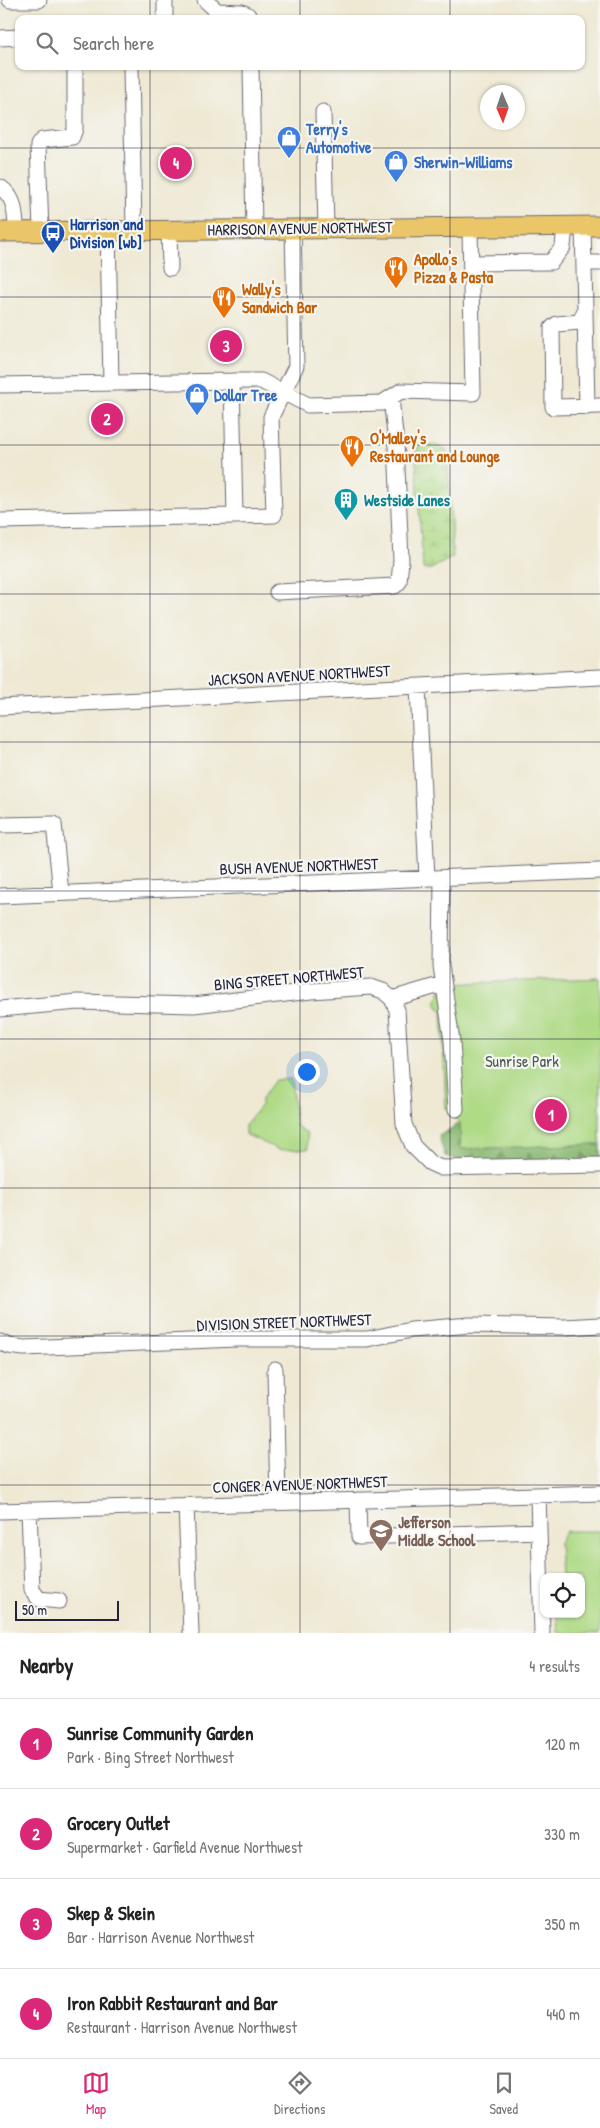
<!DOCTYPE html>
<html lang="en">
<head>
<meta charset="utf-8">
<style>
  :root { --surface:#fff; --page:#f2f2f2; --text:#222; --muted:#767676; --line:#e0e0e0; --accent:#db2777 }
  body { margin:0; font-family:"Patrick Hand",sans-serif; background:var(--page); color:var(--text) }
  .controls { position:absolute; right:15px; bottom:15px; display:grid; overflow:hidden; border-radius:10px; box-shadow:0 1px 4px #0004 }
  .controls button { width:45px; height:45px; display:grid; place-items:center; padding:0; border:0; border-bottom:1px solid var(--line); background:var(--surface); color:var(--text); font:25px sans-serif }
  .compass { position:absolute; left:480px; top:85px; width:45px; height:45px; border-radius:50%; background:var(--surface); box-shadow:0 1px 4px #0004; rotate:178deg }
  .scale { position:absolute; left:15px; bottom:12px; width:104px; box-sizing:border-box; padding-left:5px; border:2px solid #22223b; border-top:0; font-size:14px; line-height:18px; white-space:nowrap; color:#22223b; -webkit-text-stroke:4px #f6f6f2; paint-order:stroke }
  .you { position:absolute; left:306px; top:1071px; width:18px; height:18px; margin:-12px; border:4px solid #fff; border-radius:50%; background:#1a73e8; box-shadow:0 0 0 8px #1a73e833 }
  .badge { display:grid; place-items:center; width:32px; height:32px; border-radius:50%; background:var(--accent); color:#fff; font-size:16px; font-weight:700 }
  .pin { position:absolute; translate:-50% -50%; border:2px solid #fff; box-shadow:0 1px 5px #0006 }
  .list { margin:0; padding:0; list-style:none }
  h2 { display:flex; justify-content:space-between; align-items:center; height:65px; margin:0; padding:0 20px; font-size:21px }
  h2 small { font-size:16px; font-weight:400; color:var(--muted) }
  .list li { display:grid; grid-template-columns:32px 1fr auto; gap:15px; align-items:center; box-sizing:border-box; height:90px; padding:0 20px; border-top:1px solid var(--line) }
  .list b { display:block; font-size:19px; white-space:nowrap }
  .list p { margin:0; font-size:16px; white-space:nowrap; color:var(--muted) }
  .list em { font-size:16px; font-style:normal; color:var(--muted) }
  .icon { flex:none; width:28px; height:28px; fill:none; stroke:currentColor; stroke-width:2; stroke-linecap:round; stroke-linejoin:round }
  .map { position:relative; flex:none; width:600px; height:1633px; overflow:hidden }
  .search { position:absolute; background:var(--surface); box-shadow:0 1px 4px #0004; left:15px; right:15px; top:15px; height:55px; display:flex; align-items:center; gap:12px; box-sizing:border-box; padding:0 18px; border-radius:10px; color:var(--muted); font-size:19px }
  .sheet { height:425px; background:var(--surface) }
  nav { display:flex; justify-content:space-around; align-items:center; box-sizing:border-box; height:70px; border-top:1px solid var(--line); background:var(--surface); font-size:14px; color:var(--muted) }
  nav a { display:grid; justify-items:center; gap:2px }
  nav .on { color:var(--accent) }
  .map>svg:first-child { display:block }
  .forest { fill:url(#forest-firs); stroke:#566e57 }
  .wetland { fill:url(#wetland-marsh); stroke:#687e60 }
  .green { fill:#afda86; stroke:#687e60 }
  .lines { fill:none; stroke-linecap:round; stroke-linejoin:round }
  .minor-casing { stroke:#6a6871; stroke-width:17 }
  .major-casing { stroke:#6a6871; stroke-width:21 }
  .minor { stroke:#fff; stroke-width:15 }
  .major { stroke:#ebc669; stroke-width:19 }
  .grid { fill:none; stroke:#22223b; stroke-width:1; stroke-opacity:0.55 }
  .labels { text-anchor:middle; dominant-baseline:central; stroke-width:4.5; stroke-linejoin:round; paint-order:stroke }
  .shop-label { font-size:16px; font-weight:bold; fill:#366cbe; stroke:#f6f6f2; text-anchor:start }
  .transit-label { font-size:16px; font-weight:bold; fill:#164399; stroke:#f6f6f2; text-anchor:start }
  .street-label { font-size:16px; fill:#22223b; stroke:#f6f6f2 }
  .food-label { font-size:16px; font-weight:bold; fill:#c56008; stroke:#f6f6f2; text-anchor:start }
  .culture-label { font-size:16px; font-weight:bold; fill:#0d838f; stroke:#f6f6f2; text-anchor:start }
  .park-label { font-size:16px; fill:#4c5952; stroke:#f6f6f2 }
  .education-label { font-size:16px; font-weight:bold; fill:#785e54; stroke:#f6f6f2; text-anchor:start }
</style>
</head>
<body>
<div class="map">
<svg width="600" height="1633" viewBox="0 0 600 1633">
  <defs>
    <pattern id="forest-firs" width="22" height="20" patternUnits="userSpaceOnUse" patternTransform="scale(1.25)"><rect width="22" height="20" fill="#8bba73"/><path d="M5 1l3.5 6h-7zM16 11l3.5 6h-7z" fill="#719760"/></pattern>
    <pattern id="wetland-marsh" width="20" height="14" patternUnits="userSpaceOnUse" patternTransform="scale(1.25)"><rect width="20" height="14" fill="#afda86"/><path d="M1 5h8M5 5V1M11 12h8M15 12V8" fill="none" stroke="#96bb75"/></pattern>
  </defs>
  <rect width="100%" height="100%" fill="#f6f6f2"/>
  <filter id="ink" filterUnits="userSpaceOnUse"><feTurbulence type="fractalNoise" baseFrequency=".02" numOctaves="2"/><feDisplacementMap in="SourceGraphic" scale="10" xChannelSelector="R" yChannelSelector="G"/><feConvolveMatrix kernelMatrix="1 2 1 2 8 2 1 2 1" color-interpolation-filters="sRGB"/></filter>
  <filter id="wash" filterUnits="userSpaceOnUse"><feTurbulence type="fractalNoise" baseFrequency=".0096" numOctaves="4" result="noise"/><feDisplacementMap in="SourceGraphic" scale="20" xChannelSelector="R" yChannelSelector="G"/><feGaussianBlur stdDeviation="1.12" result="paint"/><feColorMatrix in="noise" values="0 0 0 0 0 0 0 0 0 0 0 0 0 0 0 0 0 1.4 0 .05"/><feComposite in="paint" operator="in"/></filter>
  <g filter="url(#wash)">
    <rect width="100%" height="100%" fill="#efe9d4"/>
    <path class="forest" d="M460,1123l1,26 139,-5v15l-127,4 -28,-7 -6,-20z"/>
    <path class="wetland" d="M435,444l12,7 6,106 -22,12h-8l-8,-121 6,-3z"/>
    <path class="green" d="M600,978v166l-139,5 -1,-26 -14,-13 -4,-98 -7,-10 10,-18z
      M291,1079l5,47 11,7 1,16 -29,1 -34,-16v-9l16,-20v-6l14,-19z
      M566,1531h34v102h-42l-1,-19h24v-37h-20l-2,-35z"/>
  </g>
  <g filter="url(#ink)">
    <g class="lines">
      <defs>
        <path id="minor" d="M10,0h29
          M205,0l12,11 25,1 6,3 1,4
          M165,19v-19
          M0,38l19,-1
          M131,66l3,164
          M251,66l3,163
          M323,112l3,116
          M0,187c17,12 14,26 17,45
          M583,226l2,84 -5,12 -23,2 -5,4 1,79 47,-1
          M293,228l3,138 -13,26 25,13 74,-2 19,-12 72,2 -3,-166
          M108,230l3,153
          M169,230l1,38
          M41,232l-3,-87 4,-5 30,-3 3,-8v-63
          M471,263l80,-1 12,-15 2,-21
          M584,263h16
          M585,312l2,95
          M232,381h29l22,11 -12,25 3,98 -39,1z
          M0,385l232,-4
          M0,521l235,-5
          M277,592l118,-6 4,-4 2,-22 -5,-117 -5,-45
          M418,687l9,191
          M0,707l600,-30
          M0,825l54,-1 7,69
          M442,878l-1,88 11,75 4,68
          M0,896l600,-25
          M392,999l51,-15
          M0,1009l78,-7 116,3 117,-14 60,-4 12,4 9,8 5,11 7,114 9,22 17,17 11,5 159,-3
          M0,1342l9,4 15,2 212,-9h131l44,-9 59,-5 94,2 36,-2
          M275,1369l3,133
          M538,1495l4,138
          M358,1500l1,37 180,-6
          M186,1505l5,128
          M29,1510l3,80 7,9 20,2
          M0,1511l600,-18"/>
        <path id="major" d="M0,232l600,-6"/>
      </defs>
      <use href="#minor" class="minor-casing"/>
      <use href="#major" class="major-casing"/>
      <use href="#minor" class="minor"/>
      <use href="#major" class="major"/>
    </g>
  </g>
  <path class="grid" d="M150,0v19M300,0v19M450,0v19M150,66v1567M300,66v1567M450,66v1567M0,148h600M0,297h600M0,445h600M0,594h600M0,742h600M0,891h600M0,1039h600M0,1188h600M0,1336h600M0,1485h600"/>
  <defs>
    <symbol id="shop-pin" viewBox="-11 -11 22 30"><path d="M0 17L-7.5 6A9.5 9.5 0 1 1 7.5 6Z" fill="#3f7fe0" stroke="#f6f6f2"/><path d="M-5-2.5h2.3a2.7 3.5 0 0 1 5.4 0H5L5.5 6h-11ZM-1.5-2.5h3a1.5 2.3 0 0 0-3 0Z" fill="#fff"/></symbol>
    <symbol id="bus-pin" viewBox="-11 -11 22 30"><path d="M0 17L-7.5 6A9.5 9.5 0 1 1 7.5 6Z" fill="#1a4fb4" stroke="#f6f6f2"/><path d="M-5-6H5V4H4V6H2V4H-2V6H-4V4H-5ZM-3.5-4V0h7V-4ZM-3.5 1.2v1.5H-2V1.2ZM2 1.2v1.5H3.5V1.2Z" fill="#fff"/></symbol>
    <symbol id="restaurant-pin" viewBox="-11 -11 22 30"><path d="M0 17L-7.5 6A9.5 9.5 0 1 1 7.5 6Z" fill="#e8710a" stroke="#f6f6f2"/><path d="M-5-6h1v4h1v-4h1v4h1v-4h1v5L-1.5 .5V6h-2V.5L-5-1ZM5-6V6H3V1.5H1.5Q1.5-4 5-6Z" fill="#fff"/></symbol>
    <symbol id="building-pin" viewBox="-11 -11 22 30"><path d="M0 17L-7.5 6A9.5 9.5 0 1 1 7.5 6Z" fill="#0f9aa8" stroke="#f6f6f2"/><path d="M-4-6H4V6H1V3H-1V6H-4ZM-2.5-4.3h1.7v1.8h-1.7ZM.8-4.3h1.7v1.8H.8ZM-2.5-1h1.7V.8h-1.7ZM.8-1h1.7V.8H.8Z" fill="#fff"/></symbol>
    <symbol id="school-pin" viewBox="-11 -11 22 30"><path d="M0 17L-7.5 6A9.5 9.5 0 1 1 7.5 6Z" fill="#8d6e63" stroke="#f6f6f2"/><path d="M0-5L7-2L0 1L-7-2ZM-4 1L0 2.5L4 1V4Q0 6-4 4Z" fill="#fff"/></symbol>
  </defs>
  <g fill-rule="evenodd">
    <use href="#shop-pin" x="275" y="124" width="28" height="38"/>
    <use href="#shop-pin" x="382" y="148" width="28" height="38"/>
    <use href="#bus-pin" x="39" y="219" width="28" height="38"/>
    <use href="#restaurant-pin" x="382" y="254" width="28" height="38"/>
    <use href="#restaurant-pin" x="210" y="284" width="28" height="38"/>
    <use href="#shop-pin" x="183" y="381" width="28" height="38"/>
    <use href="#restaurant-pin" x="338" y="433" width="28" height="38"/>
    <use href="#building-pin" x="332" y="486" width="28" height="38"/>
    <use href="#school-pin" x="367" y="1517" width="28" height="38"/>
  </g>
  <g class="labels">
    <g class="shop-label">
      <text x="306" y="129">Terry's<tspan x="306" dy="18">Automotive</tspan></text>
      <text x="414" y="162">Sherwin-Williams</text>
      <text x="214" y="395">Dollar Tree</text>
    </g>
    <g class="transit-label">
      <text x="70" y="224">Harrison and<tspan x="70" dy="18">Division [wb]</tspan></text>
    </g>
    <g class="street-label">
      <text transform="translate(300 228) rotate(-1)">HARRISON AVENUE NORTHWEST</text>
      <text transform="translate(299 675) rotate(-3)">JACKSON AVENUE NORTHWEST</text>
      <text transform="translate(299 866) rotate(-2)">BUSH AVENUE NORTHWEST</text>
      <text transform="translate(289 978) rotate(-5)">BING STREET NORTHWEST</text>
      <text transform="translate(284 1322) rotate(-2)">DIVISION STREET NORTHWEST</text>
      <text transform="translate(300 1484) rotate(-2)">CONGER AVENUE NORTHWEST</text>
    </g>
    <g class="food-label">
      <text x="414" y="259">Apollo's<tspan x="414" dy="18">Pizza &amp; Pasta</tspan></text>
      <text x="242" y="289">Wally's<tspan x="242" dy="18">Sandwich Bar</tspan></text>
      <text x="370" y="438">O'Malley's<tspan x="370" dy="18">Restaurant and Lounge</tspan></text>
    </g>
    <g class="culture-label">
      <text x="364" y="500">Westside Lanes</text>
    </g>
    <g class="park-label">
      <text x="522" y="1061">Sunrise Park</text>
    </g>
    <g class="education-label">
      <text x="398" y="1522">Jefferson<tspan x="398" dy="18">Middle School</tspan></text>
    </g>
  </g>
</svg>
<div class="controls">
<button><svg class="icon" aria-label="locate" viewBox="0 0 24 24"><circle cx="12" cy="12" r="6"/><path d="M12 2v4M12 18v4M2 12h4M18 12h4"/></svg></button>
</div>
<svg class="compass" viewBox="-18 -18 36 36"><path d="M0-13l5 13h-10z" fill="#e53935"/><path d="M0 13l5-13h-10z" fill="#767676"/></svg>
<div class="scale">50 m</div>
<div class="you"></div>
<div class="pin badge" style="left:551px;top:1115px">1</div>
<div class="pin badge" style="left:107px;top:419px">2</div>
<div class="pin badge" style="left:226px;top:346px">3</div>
<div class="pin badge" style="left:176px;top:163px">4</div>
<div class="search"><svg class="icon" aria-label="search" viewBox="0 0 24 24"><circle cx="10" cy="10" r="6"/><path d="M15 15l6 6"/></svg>Search here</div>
</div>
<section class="sheet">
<h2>Nearby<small>4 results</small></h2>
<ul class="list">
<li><span class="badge">1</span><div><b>Sunrise Community Garden</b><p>Park · Bing Street Northwest</p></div><em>120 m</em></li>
<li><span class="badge">2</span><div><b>Grocery Outlet</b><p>Supermarket · Garfield Avenue Northwest</p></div><em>330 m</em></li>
<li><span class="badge">3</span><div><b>Skep &amp; Skein</b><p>Bar · Harrison Avenue Northwest</p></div><em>350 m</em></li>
<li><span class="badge">4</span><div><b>Iron Rabbit Restaurant and Bar</b><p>Restaurant · Harrison Avenue Northwest</p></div><em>440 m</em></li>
</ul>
</section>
<nav>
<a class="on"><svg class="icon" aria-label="map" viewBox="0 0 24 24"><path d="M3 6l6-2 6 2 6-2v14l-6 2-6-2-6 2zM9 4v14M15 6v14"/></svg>Map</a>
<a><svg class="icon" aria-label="directions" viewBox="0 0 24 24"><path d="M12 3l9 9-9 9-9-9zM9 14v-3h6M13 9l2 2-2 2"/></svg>Directions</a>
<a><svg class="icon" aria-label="saved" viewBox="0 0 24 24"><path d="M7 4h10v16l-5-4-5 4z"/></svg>Saved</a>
</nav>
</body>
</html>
